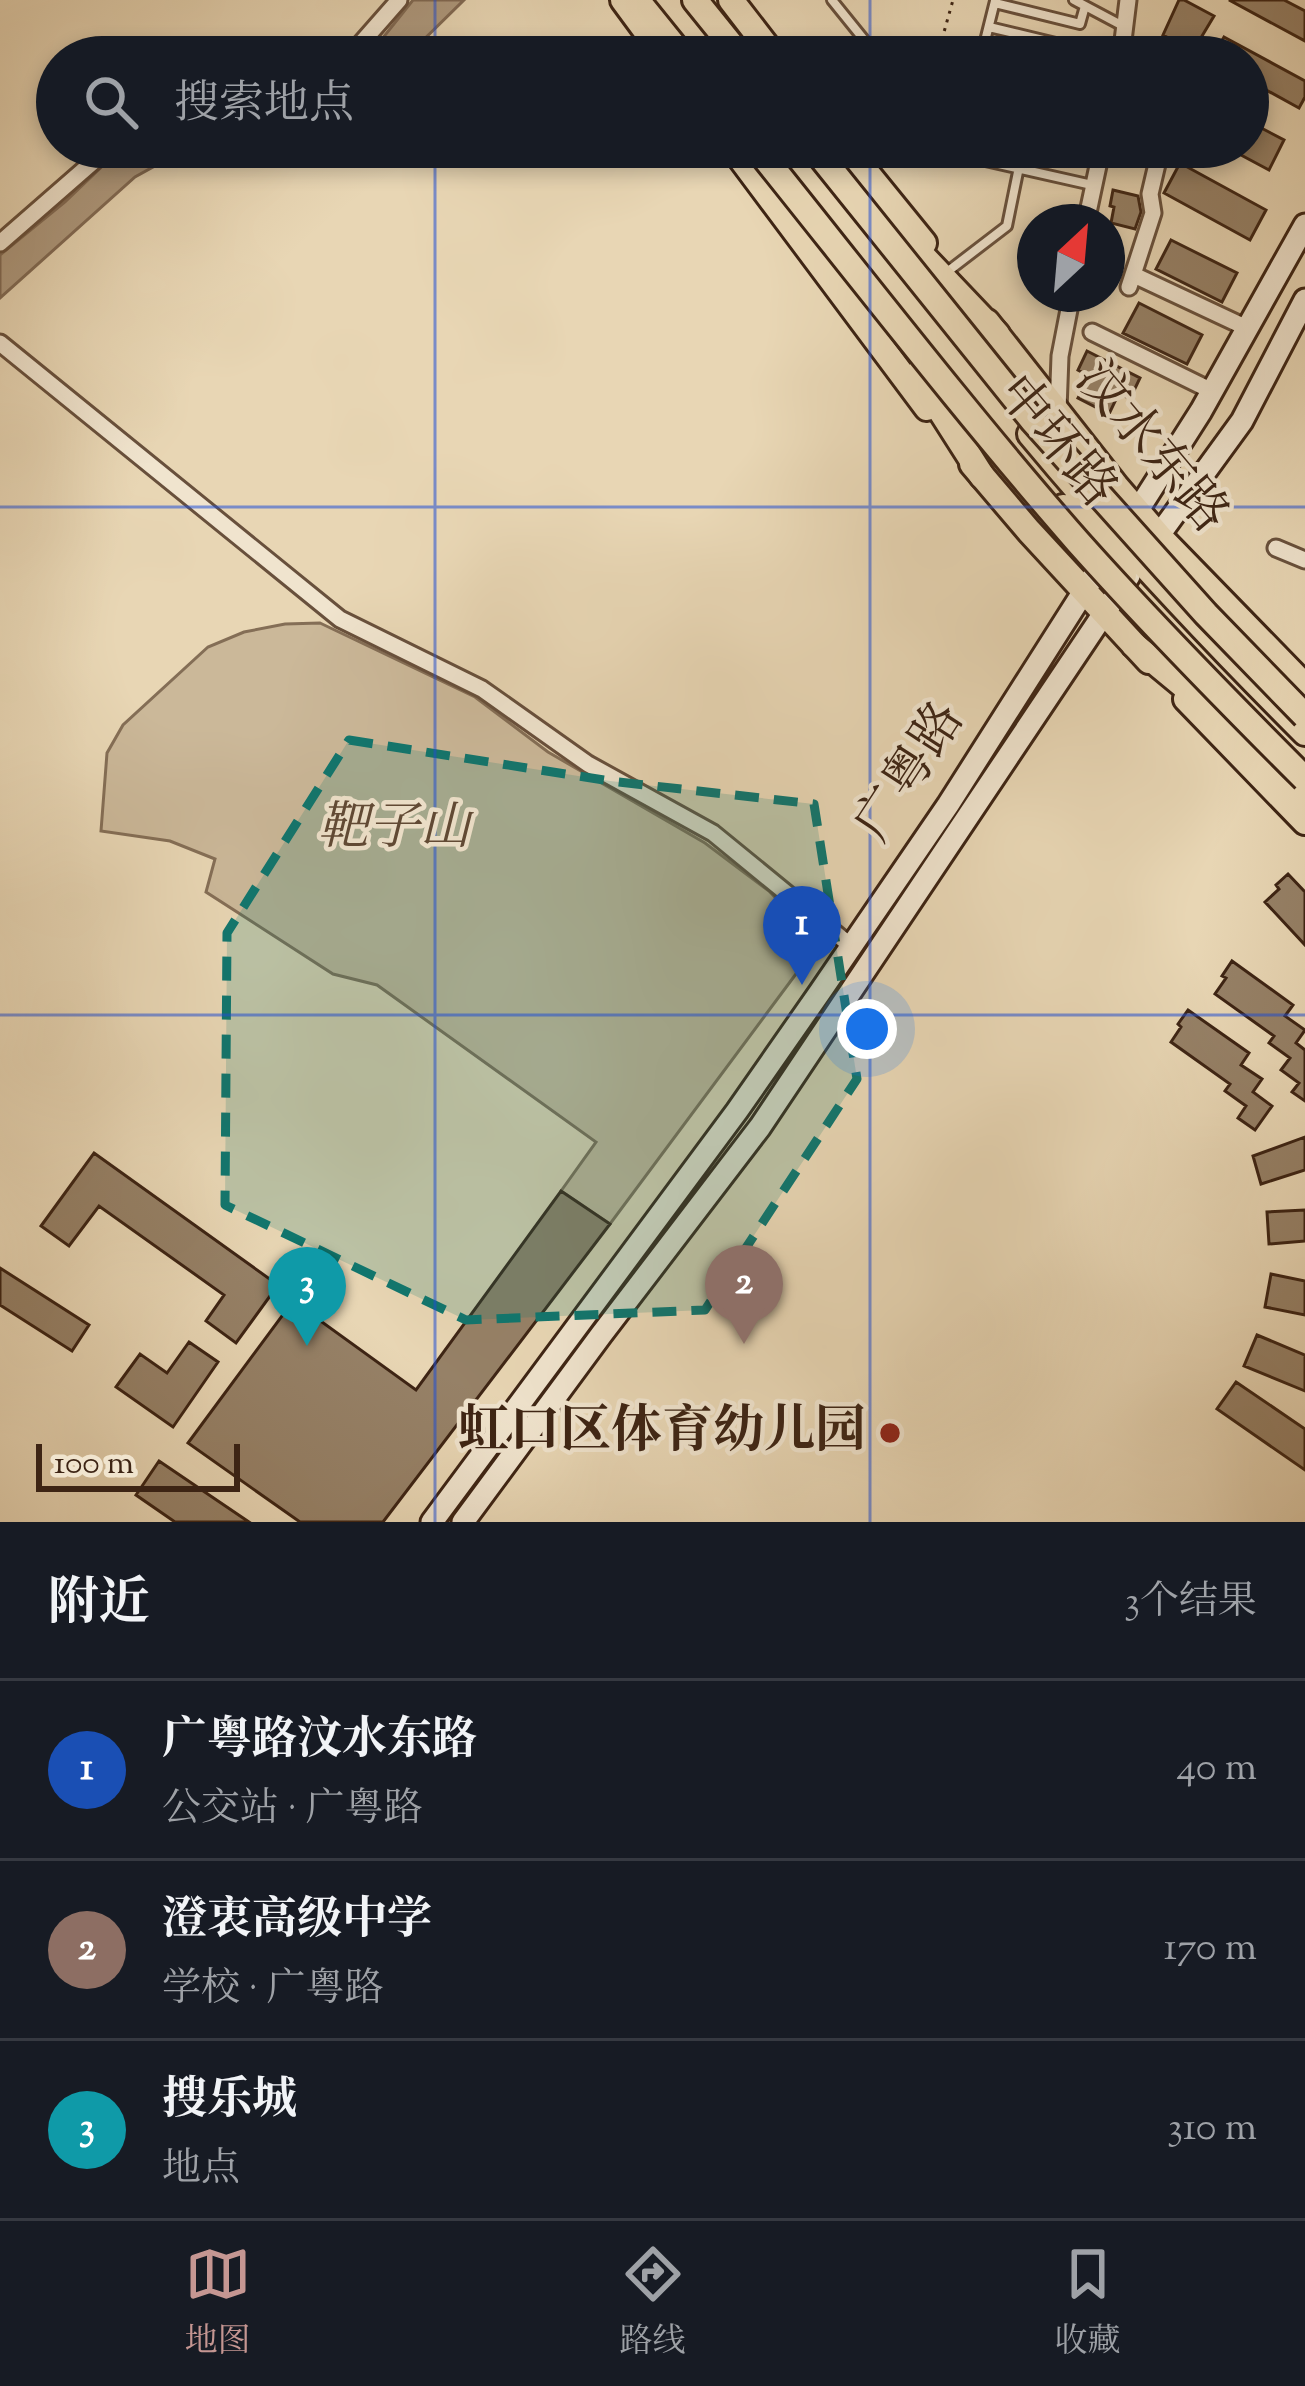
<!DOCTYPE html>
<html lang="zh">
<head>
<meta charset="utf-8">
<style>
  :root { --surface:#171b24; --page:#20242c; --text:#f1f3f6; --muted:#9ea1a6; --line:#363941; --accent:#c59692 }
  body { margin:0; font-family:"Sorts Mill Goudy","Noto Serif SC",serif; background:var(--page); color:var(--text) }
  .compass { position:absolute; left:1017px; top:204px; width:108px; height:108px; border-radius:50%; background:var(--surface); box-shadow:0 6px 18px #0003; rotate:26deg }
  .scale { position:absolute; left:36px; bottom:30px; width:204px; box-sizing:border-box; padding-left:12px; border:6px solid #3d2414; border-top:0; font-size:33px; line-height:42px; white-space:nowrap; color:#3d2414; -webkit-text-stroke:9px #f0e4ce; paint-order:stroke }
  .you { position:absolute; left:867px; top:1029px; width:42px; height:42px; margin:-30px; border:9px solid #fff; border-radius:50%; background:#1a73e8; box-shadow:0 0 0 18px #1a73e833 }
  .badge { display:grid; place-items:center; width:78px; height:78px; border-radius:50%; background:var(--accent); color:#fff; font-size:39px; font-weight:700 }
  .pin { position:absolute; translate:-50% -99px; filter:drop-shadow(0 3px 6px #0008) }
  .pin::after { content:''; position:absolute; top:63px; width:42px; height:36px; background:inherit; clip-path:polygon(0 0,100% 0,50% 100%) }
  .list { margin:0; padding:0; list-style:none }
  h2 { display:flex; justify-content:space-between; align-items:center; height:156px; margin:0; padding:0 48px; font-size:51px }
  h2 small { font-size:39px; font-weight:400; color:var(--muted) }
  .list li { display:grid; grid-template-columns:78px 1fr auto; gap:36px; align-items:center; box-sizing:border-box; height:180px; padding:0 48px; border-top:3px solid var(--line) }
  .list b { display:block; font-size:45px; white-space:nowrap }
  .list p { margin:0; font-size:39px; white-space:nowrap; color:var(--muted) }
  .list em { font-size:39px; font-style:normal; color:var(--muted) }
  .icon { flex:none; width:66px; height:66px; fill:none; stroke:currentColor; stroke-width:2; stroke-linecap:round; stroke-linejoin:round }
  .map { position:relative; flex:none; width:1305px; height:1522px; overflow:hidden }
  .search { position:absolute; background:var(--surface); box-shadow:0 6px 18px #0003; left:36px; right:36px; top:36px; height:132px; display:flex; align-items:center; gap:30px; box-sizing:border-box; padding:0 42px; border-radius:66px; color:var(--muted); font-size:45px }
  .sheet { height:696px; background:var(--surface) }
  nav { display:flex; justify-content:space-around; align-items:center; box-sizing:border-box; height:168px; border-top:3px solid var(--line); background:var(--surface); font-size:33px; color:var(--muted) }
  nav a { display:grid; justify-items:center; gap:6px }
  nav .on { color:var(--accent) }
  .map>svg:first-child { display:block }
  .green { fill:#cbb899; stroke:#846e56; stroke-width:3 }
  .water { fill:#ae997e; stroke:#816a54; stroke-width:3 }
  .building { fill:#968167; stroke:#3d2414; stroke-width:3 }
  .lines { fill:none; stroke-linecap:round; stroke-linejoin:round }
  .service-casing { stroke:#68503c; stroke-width:14 }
  .minor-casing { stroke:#68503c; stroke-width:21 }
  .secondary-casing { stroke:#3d2414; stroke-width:27 }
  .primary-casing { stroke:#3d2414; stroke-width:30 }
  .trunk-casing { stroke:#3d2414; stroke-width:30 }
  .path { stroke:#3d2414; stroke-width:3; stroke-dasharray:3 6; stroke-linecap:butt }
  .service { stroke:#f0e4ce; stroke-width:8 }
  .minor { stroke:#f0e4ce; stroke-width:15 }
  .secondary { stroke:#f0e4ce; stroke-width:21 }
  .primary { stroke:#e8d6b4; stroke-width:24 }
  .trunk { stroke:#e8d6b4; stroke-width:24 }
  .trunk-bridge-casing { stroke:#3d2414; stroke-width:30; stroke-linecap:butt }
  .trunk-bridge { stroke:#e8d6b4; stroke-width:24 }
  .marked { fill:#0f766e; fill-opacity:0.2; stroke:#0f766e; stroke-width:9; stroke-dasharray:24 15; stroke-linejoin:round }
  .grid { fill:none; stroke:#1d4ed8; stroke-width:3; stroke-opacity:0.55 }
  .poi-dot { fill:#8f2418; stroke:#f0e4ce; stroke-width:4.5 }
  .labels { text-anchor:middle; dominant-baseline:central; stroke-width:9; stroke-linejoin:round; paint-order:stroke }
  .street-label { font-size:51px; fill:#3d2414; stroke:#f0e4ce }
  .park-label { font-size:51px; font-style:italic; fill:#604935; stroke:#f0e4ce }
  .poi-label { font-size:51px; font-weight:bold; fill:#3d2414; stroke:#f0e4ce; text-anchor:end }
</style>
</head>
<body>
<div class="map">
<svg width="1305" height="1522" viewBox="0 0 1305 1522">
  <rect width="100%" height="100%" fill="#e8d6b4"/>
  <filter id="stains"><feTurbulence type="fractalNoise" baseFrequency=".00167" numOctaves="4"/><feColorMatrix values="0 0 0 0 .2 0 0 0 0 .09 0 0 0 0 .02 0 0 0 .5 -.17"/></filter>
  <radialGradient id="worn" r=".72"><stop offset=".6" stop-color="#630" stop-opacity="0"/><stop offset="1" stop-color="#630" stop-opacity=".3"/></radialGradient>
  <path class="green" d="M320,623l155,74 73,55 157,91 64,48 50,52 -209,281 -49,-33 35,-49 -219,-157 -44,-11 -127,-82 9,-33 -45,-18 -69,-10 6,-78 16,-28 85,-78 36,-15 41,-8z"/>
  <path class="water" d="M413,0h51l-58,57h-45l9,-3z
    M129,147h83l-48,14 -29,16 -135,121v-43l65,-53 50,-48z"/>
  <path class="building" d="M1179,0h5l30,16 -21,35 -30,-16z
    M1229,0h55l21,11v30z
    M1224,37l81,44v16l-6,11 -51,-28v-23h-35z
    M1248,121l36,19 -15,30 -43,-23h22z
    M1180,163l86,47 -16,30 -86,-47z
    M1113,190l25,6 3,16 -6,17 -24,-6 3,-16 -4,-1z
    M1171,240l66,33 -15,29 -66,-33z
    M1139,303l63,32 -15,29 -64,-31z
    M1087,351l53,27 -10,21 -11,-6 -10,21 -31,-16 11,-22 -11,-6z
    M1288,874l17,18v53l-40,-43 14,-13 -3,-4z
    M1232,961l61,44 -8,11 20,14 -9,13 9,7v51l-13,-9 7,-9 -18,-13 9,-12 -21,-15 5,-7 -59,-42 11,-16 -4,-2z
    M1188,1010l61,43 -8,12 21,14 -9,13 19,14 -17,24 -17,-12 8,-12 -21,-15 5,-7 -59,-42 10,-15 -3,-3z
    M1305,1137v33l-44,14 -8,-28z
    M94,1153l184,132 -42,58 -30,-22 18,-26 -125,-89 -30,40 -28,-20z
    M561,1191l49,33 -227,298h-83l-112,-79 105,-142 123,89z
    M1305,1210v31l-36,3 -2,-32z
    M0,1268l89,57 -17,26 -72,-46z
    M1271,1274l34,7v34l-40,-8z
    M1257,1335l48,20v36l-61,-25z
    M189,1342l29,20 -45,65 -57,-40 24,-33 27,19z
    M1236,1382l69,47v41l-88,-61z
    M159,1461l90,61h-74l-39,-27z"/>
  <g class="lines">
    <defs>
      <path id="service" d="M832,0l46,57
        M1074,0l49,26
        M995,3l85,21 5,-18
        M989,27l125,30
        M981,57l14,-56
        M962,147l1,9 129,29
        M867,162l17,-15
        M947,272l60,-46 12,-59"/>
      <path id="minor" d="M349,57l50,-57
        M1121,57l7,-57
        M1086,222l16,-75
        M0,243l110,-96
        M1134,275l113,53
        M1129,287l24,-74 -3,-19 11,-47
        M1092,332l120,59
        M0,343l340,276 142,70 106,75 125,69 138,113
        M1058,410l2,-54 12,-62
        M1276,548l29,12"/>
      <path id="secondary" d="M1129,524l72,-113 104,-186
        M1151,546l91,-125 63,-121
        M432,1522l305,-411 83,-119 128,-187 159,-250
        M463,1522l138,-187 159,-208 369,-551"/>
      <path id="primary" d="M623,0l42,57
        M731,0l44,57
        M732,147l195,261
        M846,147l78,96
        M987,322l129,164 43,50 146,150
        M1030,434c87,105 179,203 275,299
        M972,464l57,67 120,130
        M1063,507l61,68
        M1186,699l119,123"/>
      <path id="trunk" d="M637,0l46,57
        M695,0l46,57
        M881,212l116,122
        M917,374l65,102
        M1134,645l92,76 79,79"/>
    </defs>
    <use href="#service" class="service-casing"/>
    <use href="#minor" class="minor-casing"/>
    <use href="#secondary" class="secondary-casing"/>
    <use href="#primary" class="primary-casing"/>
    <use href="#trunk" class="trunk-casing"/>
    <path class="path" d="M937,57l16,-57
      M978,147l39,8
      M1020,158l-1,-2 11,-9"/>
    <use href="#service" class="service"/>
    <use href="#minor" class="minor"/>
    <use href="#secondary" class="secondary"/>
    <use href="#primary" class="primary"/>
    <use href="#trunk" class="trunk"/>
    <defs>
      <path id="trunk-bridge" d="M756,147c106,132 210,267 322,395 73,82 150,160 227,237
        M813,147l220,274 173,193 99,102"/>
    </defs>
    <use href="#trunk-bridge" class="trunk-bridge-casing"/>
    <use href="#trunk-bridge" class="trunk-bridge"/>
  </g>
  <path class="marked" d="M349,740l261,41 204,23 43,275 -152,231 -239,10 -241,-115 2,-272z"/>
  <path class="grid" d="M435,0v57M870,0v57M435,147v1375M870,147v1375M0,507h1305M0,1015h1305"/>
  <circle class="poi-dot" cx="890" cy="1433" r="12"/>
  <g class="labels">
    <g class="street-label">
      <text transform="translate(1055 443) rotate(50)">中环路</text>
      <text transform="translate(1150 449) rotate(50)">汶水东路</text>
      <text transform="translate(912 773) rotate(-57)">广粤路</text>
    </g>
    <g class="park-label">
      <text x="394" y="830">靶子山</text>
    </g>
    <g class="poi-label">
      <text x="866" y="1433">虹口区体育幼儿园</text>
    </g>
  </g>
  <rect width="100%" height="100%" filter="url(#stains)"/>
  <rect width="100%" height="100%" fill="url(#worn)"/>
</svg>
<svg class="compass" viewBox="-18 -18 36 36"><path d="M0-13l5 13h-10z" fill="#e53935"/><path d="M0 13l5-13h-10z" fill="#9ea1a6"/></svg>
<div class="scale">100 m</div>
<div class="you"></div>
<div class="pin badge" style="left:802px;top:985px;background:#1a4fb4">1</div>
<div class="pin badge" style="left:744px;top:1344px;background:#8d6e63">2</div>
<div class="pin badge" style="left:307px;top:1346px;background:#0f9aa8">3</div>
<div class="search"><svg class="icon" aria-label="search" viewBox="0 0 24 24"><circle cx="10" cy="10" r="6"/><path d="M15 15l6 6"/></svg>搜索地点</div>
</div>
<section class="sheet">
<h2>附近<small>3个结果</small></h2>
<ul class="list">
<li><span class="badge" style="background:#1a4fb4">1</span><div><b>广粤路汶水东路</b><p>公交站 · 广粤路</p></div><em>40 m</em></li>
<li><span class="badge" style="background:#8d6e63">2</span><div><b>澄衷高级中学</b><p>学校 · 广粤路</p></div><em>170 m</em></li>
<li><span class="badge" style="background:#0f9aa8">3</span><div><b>搜乐城</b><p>地点</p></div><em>310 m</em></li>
</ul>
</section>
<nav>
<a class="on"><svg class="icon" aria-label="map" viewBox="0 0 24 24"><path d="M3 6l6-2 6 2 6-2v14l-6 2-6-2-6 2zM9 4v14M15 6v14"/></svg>地图</a>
<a><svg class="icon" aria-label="directions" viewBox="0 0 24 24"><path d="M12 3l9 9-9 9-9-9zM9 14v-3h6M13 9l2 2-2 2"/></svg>路线</a>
<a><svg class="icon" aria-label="saved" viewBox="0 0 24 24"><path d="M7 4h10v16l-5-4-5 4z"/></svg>收藏</a>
</nav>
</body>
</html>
